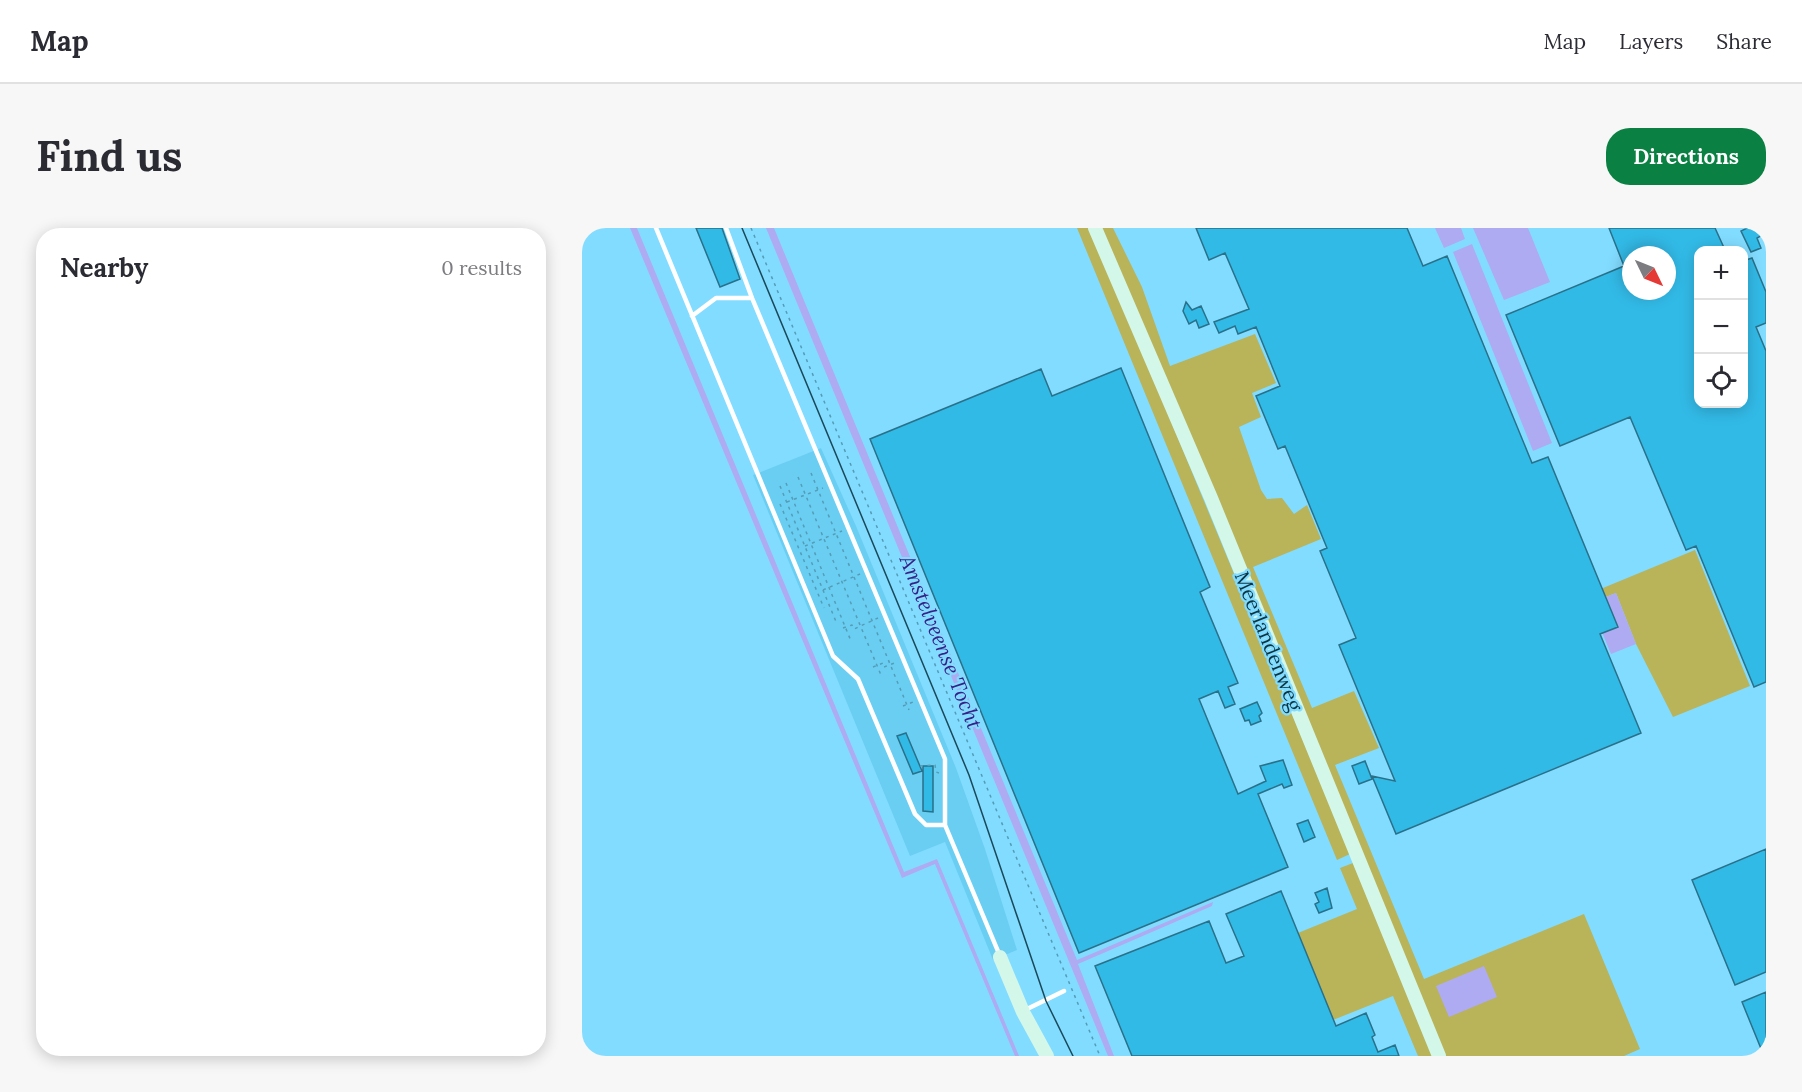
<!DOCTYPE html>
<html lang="en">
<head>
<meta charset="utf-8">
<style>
  :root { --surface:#fff; --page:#f7f7f7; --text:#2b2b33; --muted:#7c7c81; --line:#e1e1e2; --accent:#0b8043 }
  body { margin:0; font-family:Lora,serif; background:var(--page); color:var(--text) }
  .controls { position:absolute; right:18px; top:18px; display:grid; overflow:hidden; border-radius:12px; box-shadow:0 3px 15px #0003 }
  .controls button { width:54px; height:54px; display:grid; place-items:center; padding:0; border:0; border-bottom:2px solid var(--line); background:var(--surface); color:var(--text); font:30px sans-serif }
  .compass { position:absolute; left:1040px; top:18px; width:54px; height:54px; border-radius:50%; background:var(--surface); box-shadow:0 3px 15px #0003; rotate:133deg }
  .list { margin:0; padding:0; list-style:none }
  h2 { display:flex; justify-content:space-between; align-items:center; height:78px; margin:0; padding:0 24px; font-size:26px }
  h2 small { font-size:20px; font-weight:400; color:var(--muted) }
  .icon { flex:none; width:33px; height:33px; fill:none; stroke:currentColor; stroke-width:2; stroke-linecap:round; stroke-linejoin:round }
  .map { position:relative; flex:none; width:1184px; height:828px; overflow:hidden; border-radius:24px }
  header { display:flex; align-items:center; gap:36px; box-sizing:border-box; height:84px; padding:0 30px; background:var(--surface); border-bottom:2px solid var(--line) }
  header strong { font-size:28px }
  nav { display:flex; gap:33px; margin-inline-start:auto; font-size:21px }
  .intro { display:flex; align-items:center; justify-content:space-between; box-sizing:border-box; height:144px; padding:0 36px }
  h1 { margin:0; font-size:42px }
  .button { padding:15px 27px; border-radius:24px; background:var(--accent); color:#fff; font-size:21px; font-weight:700 }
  main { display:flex; gap:36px; padding:0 36px }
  aside { flex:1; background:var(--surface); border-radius:24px; box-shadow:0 3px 15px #0003 }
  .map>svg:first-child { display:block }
  .built { fill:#6acef3 }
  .green { fill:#b9b35a }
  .water { fill:#aeabf3 }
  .building { fill:#32bae7; stroke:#2a7089; stroke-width:1.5; fill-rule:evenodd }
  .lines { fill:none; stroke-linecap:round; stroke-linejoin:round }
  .path { stroke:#559cb6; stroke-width:1.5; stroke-dasharray:3 4.5; stroke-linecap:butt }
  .lane { stroke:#fff; stroke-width:4.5 }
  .secondary { stroke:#d3f7e9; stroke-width:14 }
  .tram { stroke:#1b4959; stroke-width:1.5 }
  .labels { text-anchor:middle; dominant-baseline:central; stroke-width:4.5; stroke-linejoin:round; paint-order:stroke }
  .street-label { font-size:20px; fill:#0b3340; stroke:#82dcff }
  .water-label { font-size:21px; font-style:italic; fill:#382186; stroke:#82dcff }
</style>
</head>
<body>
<header>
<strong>Map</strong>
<nav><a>Map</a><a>Layers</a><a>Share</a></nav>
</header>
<div class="intro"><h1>Find us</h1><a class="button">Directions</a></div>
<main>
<aside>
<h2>Nearby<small>0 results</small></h2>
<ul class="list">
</ul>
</aside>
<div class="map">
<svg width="1184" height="828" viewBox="0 0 1184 828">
  <rect width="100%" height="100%" fill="#82dcff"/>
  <path class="built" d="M239,220l35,78 100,242 29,81 32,101 -24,10 -48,-118 -35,14 -157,-381z"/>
  <path class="green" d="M495,0h14l259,626 -13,6z
    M520,0h11l29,59 28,79 85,-32 21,49 -24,10 9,24 -22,10 22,63 6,9 15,-1 12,16 13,-9 14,34 -68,28 59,141 42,-17 25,57 -44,17 89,214 160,-65 56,135 -16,7h-180z
    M1113,322l55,136 -77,31 -37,-73 -20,-51 -26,10 -4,-8z
    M771,635l80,193h-15l-25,-60 -65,26 -35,-87 64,-26 -17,-41z"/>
  <path class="water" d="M48,0h7l267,644 33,-13 82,197h-4l-80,-192 -33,14z
    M184,0h8l303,732 136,-58 -1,4 -134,58 36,92h-6z
    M853,0h26l4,11 -21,9z
    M891,0h55l22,54 -46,18z
    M890,16l80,199 -19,8 -80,-199z
    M1034,365l20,51 -25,10 -21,-51z
    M902,738l13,31 -48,20 -13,-31z"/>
  <path class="building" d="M114,0h26l18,51 -20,8z
    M614,0h211l16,38 24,-10 85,207 16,-6 70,170 -18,7 41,99 -245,101 -24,-58 23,5 -56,-136 17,-7 -36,-87 7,-3 -42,-102 -7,3 -22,-53 24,-10 -24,-59 -18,7 -3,-8 -16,7 -5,-11 35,-13 -24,-56 -16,7z
    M1027,0h106l10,22h-27v154h45v-143l9,-3 14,34v31l-10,4 10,24v331l-12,5 -58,-141 -10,4 -56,-133 -70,29 -54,-131 118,-49zM1049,27h36v36h-36z
    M1165,0h17l2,5 -9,5 4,10 -10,4 -10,-21z
    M604,74l6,8 9,-4 8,18 -10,4 -3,-8 -7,4 -6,-13z
    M539,140l89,219 -10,5 38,91 -10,4 7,17 -10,4 -7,-17 -19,8 39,95 28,-13 -6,-15 23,-6 9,25 -8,3 -2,-4 -24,10 30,73 -209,86 -209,-514 171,-70 11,27z
    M675,474l5,11 -3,3 2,5 -10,4 -2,-5 -4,1 -5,-12z
    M324,505l16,38 -9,3 -16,-38z
    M783,533l7,18 -13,5 -7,-18z
    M341,538h10v46l-10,-1z
    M726,592l7,17 -11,5 -7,-18z
    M1184,621v123l-31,13 -43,-105z
    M745,660l5,20 -13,5 -4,-9 4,-2 -4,-9z
    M699,663l55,135 30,-13 9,22 -3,2 6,15 17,-7 4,11h-267l-37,-90 114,-45 17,42 18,-7 -18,-42z
    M1184,764v64h-2l-22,-54z"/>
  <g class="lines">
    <path class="path" d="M169,0l349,828
      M229,245l98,237
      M216,249l83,198
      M204,255l65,158
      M198,258l57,138
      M205,274l36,-14
      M198,276l44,104
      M223,318l37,-15
      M241,362l37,-16
      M261,400l9,-3 2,4 24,-11
      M291,439l10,-4 1,4 13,-5
      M321,478l10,-4
      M338,538l15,-1 1,7 3,1"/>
    <path class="lane" d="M74,0l177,428 25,23 57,135 11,11h19
      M144,0l26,70 193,461v66l55,131
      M110,88l24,-18h36
      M443,782l39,-19"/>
    <path class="secondary" d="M513,0l116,270 228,558
      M418,729l23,55 24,44"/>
    <path class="tram" d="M160,0l227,547 77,226 27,55"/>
  </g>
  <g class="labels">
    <g class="street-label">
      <text transform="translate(687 413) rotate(68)">Meerlandenweg</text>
    </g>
    <g class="water-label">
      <text transform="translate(359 414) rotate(68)">Amstelveense Tocht</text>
    </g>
  </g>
</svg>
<div class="controls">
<button>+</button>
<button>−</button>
<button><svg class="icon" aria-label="locate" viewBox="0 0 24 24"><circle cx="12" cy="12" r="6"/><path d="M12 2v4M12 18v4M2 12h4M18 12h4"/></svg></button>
</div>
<svg class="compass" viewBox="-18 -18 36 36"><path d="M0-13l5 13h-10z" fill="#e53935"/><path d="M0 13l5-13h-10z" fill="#7c7c81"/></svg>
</div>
</main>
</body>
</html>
